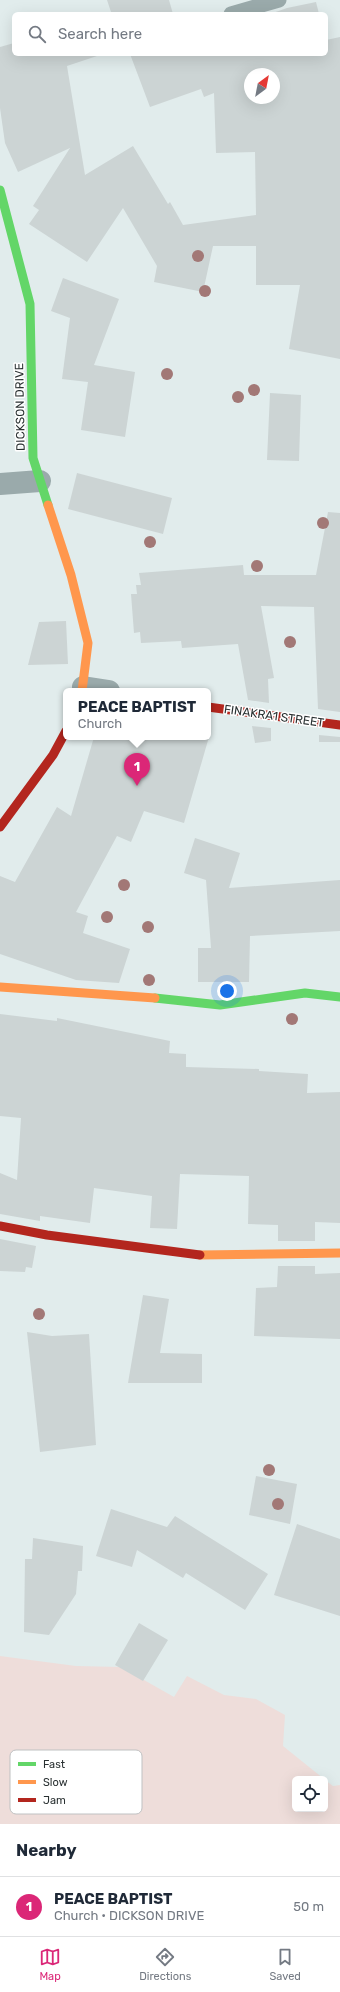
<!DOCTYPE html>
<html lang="en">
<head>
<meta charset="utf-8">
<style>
  :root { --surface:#fff; --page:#f2f2f3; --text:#1f2937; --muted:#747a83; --line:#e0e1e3; --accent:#db2777 }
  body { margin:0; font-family:Rubik,sans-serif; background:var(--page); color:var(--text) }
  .controls { position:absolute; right:12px; bottom:12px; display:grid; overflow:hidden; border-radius:6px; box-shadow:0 4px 16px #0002 }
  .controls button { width:36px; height:36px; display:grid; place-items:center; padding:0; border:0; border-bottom:1px solid var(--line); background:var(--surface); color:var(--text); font:20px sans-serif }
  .compass { position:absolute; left:244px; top:68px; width:36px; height:36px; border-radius:50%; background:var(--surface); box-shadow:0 4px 16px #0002; rotate:32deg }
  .you { position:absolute; left:227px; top:991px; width:14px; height:14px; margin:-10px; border:3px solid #fff; border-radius:50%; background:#1a73e8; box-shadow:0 0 0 6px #1a73e833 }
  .badge { display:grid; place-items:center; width:26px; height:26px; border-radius:50%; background:var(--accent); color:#fff; font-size:13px; font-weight:700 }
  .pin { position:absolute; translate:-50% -33px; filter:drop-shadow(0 1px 2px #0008) }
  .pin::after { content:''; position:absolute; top:21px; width:14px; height:12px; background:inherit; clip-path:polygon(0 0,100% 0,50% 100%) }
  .popup { position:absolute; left:63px; top:688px; width:148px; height:52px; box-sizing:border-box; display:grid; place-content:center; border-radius:6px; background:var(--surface); filter:drop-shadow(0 1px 3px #0005); font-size:13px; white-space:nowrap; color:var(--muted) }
  .popup b { font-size:15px; color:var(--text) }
  .popup::after { content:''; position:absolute; left:50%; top:100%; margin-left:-8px; border:8px solid transparent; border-top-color:var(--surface) }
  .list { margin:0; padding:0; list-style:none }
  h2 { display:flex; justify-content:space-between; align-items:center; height:52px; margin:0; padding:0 16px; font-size:17px }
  h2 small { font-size:13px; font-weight:400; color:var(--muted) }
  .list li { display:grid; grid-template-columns:26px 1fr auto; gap:12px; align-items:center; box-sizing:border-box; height:60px; padding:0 16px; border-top:1px solid var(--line) }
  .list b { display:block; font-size:15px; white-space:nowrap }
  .list p { margin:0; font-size:13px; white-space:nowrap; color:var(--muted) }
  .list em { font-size:13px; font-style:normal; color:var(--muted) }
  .icon { flex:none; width:22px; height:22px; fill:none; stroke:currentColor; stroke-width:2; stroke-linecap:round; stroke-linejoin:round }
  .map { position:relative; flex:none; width:340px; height:1824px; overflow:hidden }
  .search { position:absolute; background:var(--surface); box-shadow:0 4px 16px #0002; left:12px; right:12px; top:12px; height:44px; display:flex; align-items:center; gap:10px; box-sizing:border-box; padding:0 14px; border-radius:6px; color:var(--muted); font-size:15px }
  .sheet { height:112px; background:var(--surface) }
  nav { display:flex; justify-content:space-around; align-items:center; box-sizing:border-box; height:56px; border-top:1px solid var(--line); background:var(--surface); font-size:11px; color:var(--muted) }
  nav a { display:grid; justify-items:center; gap:2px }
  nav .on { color:var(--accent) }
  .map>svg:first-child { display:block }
  .green { fill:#eeddda }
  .building { fill:#ccd4d4; fill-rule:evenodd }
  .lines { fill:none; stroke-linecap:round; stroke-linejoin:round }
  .lane { stroke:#9aaaab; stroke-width:15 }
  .street { stroke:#9aaaab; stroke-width:22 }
  .fast { stroke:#63d668; stroke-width:9 }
  .slow { stroke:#ff974d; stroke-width:9 }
  .jam { stroke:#b3261e; stroke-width:9 }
  .tree { fill:#a27876 }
  .labels { text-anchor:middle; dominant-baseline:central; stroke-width:3; stroke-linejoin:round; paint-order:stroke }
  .street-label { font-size:12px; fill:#2a3132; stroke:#fff }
  .key { fill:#fff; stroke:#bfc1c2; stroke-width:1 }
  .key-label { font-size:11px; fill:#2a3132 }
</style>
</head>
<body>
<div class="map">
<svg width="340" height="1824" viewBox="0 0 340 1824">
  <rect width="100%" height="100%" fill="#e1ecec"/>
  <path class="green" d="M0,1656l76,10 45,1 53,30 13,-21 37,19 32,4 29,16 -2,31 41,33h-29v30h30v-29l8,6 7,-1v39h-340z"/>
  <path class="building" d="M107,0h62l4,14h-68l6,-2z
    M316,2l3,12h-49l17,-6z
    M340,37v322l-51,-10 11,-64h-44v-39h-43l-10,46 -49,-10 3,-16 -34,-58 -36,54 -58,-38 10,-14 -6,-4 37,-58 -52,24 -13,-29 -5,-35v-61l14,-4v11h89l-36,12 18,109 48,-29 35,58 2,-2 13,23 73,-10 -1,-63 -39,1 -2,-60 -10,4 -3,-8 -51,18 -20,-53h196v-14zM250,74h24v24h-24z
    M63,278l56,21 -25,66 41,7 -10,65 -44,-7 7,-48 -26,-3 8,-61 -19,-7z
    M270,393l31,2 -2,66 -32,-1z
    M77,473l95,25 -9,36 -95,-25z
    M328,512l12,1v199l-22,-3 -4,-102 -53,-1 13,72 -6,1 1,24 -21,-3 -10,-56 -56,4 -1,-7 -40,2 -1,-11 -6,1 -3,-39h6l-1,-9h5l-2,-12 104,-8 1,10h72z
    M66,621l2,43 -40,1 11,-43z
    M252,726l19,2v13l-16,2z
    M319,735l21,2v5h-21z
    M94,737h115l-25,86 -40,-12 -13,31 -14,-6 -41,76 12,4 -5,17 47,16 -11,34 -43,-3 -76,-26v-78l15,6 42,-75 14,9z
    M195,838l45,15 -11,35 111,-8v51l-90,5 -1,46h-51v-34h13l-5,-68 -22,-7z
    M0,1014l57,7v-3l113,23 -1,12 17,1v13l73,2v2l49,3 -1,19 33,-1v131l-25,-1v19h-37v-16l-30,-1 1,-48 -69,-2 -3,55 -27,-1 2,-32 -58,-8 -4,35 -50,-7v5l-40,-7v-41l17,7 4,-62 -21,-2z
    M0,1239l36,7 -4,22 -6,-1 -1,5 -25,-1z
    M278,1266h37v8l25,-1v66l-86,-3 2,-48 21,-1z
    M143,1295l26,4 -9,54 42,1v29h-74z
    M27,1332l25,4 37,-2 7,111 -56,7z
    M256,1476l41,8 -7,40 -41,-9z
    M111,1509l56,18 8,-11 93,58 -23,36 -59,-37 -3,5 -46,-28 -5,17 -36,-11z
    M297,1524l43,15v77l-66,-21z
    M33,1538l50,8 -1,25h-4l-2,23 -27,41 -25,-3 1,-73h7z
    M139,1623l29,17 -25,41 -28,-16z"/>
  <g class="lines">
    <path class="lane" d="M231,14l48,-14"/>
    <path class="street" d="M0,484l40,-3
      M83,687l26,4"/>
    <path class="fast" d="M0,190l30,114 3,154 15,47
      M155,998l65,7 85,-12 35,4"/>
    <path class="slow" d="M48,505l23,70 17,68 -6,48
      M0,987l155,11
      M200,1255l140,-2"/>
    <path class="jam" d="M208,707l132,18
      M0,827l53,-72 13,-24
      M0,1226l47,9 153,20"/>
  </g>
  <g class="tree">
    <circle cx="198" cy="256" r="6"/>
    <circle cx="205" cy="291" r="6"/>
    <circle cx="167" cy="374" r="6"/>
    <circle cx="254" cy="390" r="6"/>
    <circle cx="238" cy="397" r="6"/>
    <circle cx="323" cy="523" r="6"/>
    <circle cx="150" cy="542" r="6"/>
    <circle cx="257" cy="566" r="6"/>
    <circle cx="290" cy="642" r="6"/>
    <circle cx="124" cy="885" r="6"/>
    <circle cx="107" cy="917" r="6"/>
    <circle cx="148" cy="927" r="6"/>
    <circle cx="149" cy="980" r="6"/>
    <circle cx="292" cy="1019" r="6"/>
    <circle cx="39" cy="1314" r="6"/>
    <circle cx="269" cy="1470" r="6"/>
    <circle cx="278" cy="1504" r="6"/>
  </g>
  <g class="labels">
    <g class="street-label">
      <text transform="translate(20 407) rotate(-91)">DICKSON DRIVE</text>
      <text transform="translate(274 716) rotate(8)">FINAKRA1 STREET</text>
    </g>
  </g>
  <rect x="10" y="1750" width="132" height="64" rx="6" class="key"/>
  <rect x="18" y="1762" width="18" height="4" fill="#63d668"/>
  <rect x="18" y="1780" width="18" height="4" fill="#ff974d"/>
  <rect x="18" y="1798" width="18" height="4" fill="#b3261e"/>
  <g class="key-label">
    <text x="43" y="1768">Fast</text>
    <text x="43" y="1786">Slow</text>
    <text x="43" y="1804">Jam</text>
  </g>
</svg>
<div class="controls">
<button><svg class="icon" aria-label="locate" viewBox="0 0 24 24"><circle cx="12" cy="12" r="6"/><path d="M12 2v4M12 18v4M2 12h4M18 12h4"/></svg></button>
</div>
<svg class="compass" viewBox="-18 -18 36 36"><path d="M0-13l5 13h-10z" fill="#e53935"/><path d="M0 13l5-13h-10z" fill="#747a83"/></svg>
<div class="you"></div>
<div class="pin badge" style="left:137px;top:786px">1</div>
<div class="popup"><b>PEACE BAPTIST</b>Church</div>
<div class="search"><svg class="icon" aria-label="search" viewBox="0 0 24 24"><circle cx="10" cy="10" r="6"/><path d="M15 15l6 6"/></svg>Search here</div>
</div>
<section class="sheet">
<h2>Nearby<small></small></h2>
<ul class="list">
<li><span class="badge">1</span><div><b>PEACE BAPTIST</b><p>Church · DICKSON DRIVE</p></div><em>50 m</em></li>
</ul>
</section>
<nav>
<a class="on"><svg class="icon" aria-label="map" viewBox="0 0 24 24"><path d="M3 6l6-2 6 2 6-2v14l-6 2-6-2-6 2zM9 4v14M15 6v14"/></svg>Map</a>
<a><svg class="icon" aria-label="directions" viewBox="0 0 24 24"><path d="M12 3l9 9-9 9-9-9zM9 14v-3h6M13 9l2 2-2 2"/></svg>Directions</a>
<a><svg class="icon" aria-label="saved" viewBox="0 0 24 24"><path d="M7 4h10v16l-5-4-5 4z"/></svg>Saved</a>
</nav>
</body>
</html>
